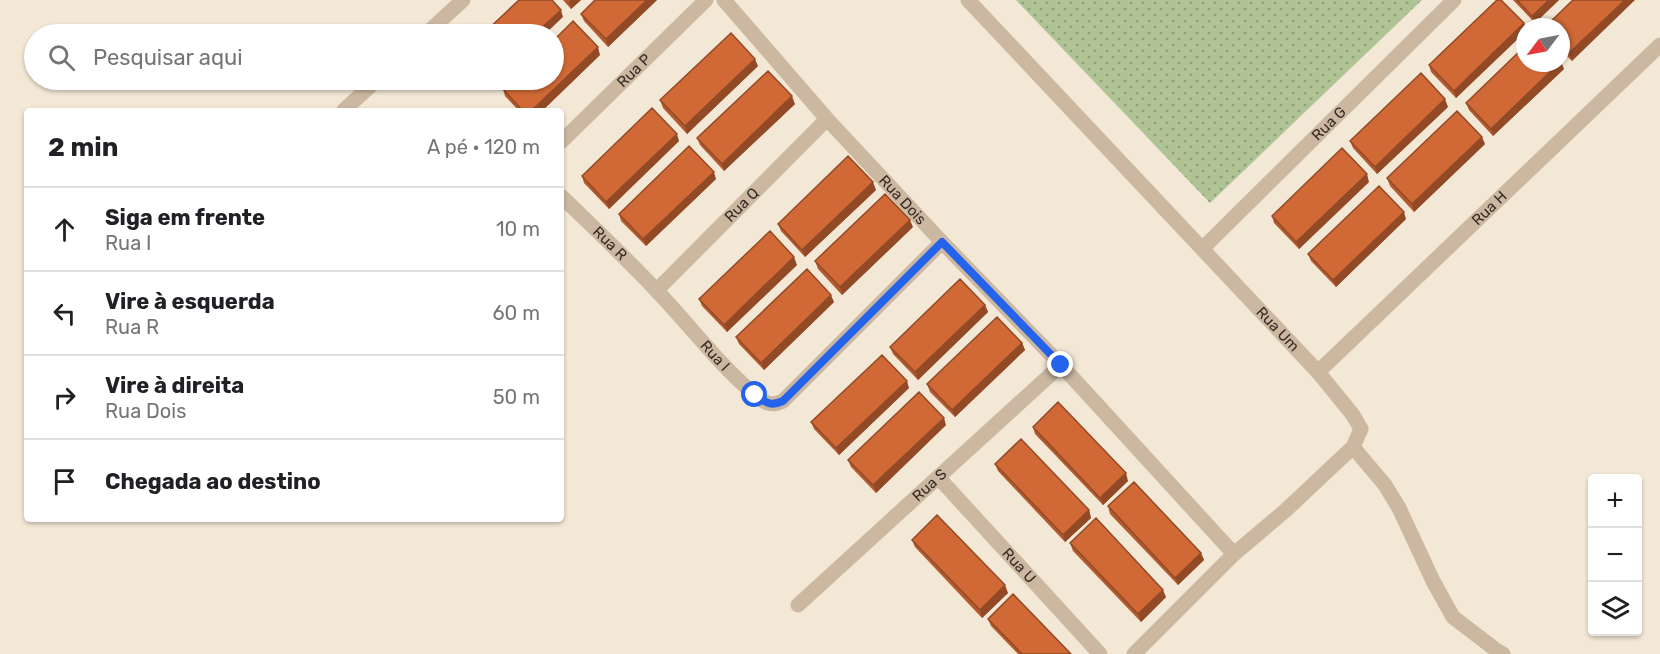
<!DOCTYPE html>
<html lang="pt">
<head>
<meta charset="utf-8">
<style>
  :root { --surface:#fff; --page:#f2f2f2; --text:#202124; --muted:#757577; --line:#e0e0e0 }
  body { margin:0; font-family:Rubik,sans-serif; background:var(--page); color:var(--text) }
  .controls { position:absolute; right:18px; bottom:18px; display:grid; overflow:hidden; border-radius:6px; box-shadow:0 2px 4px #0004 }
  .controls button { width:54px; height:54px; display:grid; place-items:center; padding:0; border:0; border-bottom:2px solid var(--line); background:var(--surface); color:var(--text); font:30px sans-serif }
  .compass { position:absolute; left:1516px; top:18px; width:54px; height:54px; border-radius:50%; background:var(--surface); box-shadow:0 2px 4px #0004; rotate:238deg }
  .stop { position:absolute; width:18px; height:18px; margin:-14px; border:4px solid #2563eb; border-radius:50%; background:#fff }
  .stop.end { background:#2563eb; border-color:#fff; box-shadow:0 2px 6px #0008 }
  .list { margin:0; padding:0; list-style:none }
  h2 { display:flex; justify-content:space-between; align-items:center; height:78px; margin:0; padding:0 24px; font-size:26px }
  h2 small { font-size:20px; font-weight:400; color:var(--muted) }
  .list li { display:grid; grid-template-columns:39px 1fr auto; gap:18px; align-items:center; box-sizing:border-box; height:84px; padding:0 24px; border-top:2px solid var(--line) }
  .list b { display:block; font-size:22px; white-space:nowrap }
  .list p { margin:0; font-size:20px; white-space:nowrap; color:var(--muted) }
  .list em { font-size:20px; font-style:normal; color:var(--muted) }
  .icon { flex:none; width:33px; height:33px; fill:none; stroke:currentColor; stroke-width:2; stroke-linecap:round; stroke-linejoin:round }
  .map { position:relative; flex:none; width:1660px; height:654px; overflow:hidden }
  .search { position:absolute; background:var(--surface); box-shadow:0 2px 4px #0004; left:24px; top:24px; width:540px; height:66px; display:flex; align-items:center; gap:15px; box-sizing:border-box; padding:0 21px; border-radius:33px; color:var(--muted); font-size:22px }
  .panel { position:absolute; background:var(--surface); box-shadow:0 2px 4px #0004; left:24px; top:108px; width:540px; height:414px; border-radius:6px }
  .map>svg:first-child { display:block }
  .park { fill:url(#park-dots) }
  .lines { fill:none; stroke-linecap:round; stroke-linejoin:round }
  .minor { stroke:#ccb8a1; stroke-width:15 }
  .wall { fill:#b45a2e }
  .shaded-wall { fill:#924a26 }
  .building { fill:#d16936; stroke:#924a26; stroke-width:1.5 }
  .route { stroke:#2563eb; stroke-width:8 }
  .labels { text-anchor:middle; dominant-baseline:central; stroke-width:4.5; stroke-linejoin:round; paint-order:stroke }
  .street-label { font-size:15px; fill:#352b25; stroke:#faf1e2 }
</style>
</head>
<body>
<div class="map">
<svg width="1660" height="654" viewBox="0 0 1660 654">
  <defs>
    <pattern id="park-dots" width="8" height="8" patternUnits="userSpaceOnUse" patternTransform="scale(1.5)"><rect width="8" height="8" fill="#afc395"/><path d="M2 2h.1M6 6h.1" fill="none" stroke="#8f9f79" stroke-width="1.8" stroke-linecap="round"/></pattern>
  </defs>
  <rect width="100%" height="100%" fill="#f3e8d6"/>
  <path class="park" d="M1016,0h406l-212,203z"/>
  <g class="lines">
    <g class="minor">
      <path id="s1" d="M724,0l103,119 115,123 119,123 173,189"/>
      <path id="s2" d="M968,0l350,372 35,43 8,14 -8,18 -67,63 -52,44 -100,100"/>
      <path d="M426,34l37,-34"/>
      <path d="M344,110l33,-30"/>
      <path id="s3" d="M561,142l145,-142"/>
      <path id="s4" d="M561,196c32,31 65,62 95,94 33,34 62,74 98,104 10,9 17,13 29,7l159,-159"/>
      <path id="s5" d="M1203,248l251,-248"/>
      <path id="s6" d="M657,290l170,-171"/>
      <path id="s7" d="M1318,372l342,-327"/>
      <path d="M1353,447l32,38 14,23 34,73 20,36 43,33 7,4"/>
      <path id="s8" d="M938,477l162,177"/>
      <path id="s9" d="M798,605l263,-240"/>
    </g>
  </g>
  <path class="wall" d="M563,0h18l-10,9z
    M595,0h62l-49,47 -24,-26 -3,-7z
    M1513,0h46l-24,23z
    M1573,0l-1,61 -11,-11v-23z
    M1524,23l1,4v5l-69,66 -25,-26 -2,-7z
    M600,55l-58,56h-23l-14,-15 -2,-7z
    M758,66l-71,68 -24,-26 -3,-8z
    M1564,69l-71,67 -24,-26 -3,-7z
    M795,104l-71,67 -24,-26 -3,-7z
    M1448,107l-71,67 -24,-26 -3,-7z
    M679,141l-70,68 -25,-26 -2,-7z
    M1485,144l-71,68 -24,-26 -3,-8z
    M716,179l-70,67 -25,-25 -2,-7z
    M1369,182l-70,67 -25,-26 -2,-7z
    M876,190l-71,67 -24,-26 -3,-7z
    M1406,219l-70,68 -25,-26 -3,-7z
    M913,227l-71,68 -24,-26 -3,-8z
    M797,265l-70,67 -25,-26 -3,-7z
    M834,302l-70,68 -25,-26 -3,-7z
    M985,305l3,7 -70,68 -25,-26 -3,-7z
    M1022,343l3,7 -70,67 -25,-25 -3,-8z
    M909,388l-70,67 -25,-26 -3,-7z
    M946,425l-70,68 -25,-26 -3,-7z
    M1033,427l95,54 -25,24 -68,-71z
    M995,464l94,46 2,8 -26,24 -67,-71z
    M1108,506l93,47 3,7 -26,25 -68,-71z
    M912,540l96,53 -26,25 -67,-71z
    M1070,543l96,54 -25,25 -68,-71z
    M988,619l83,35h-53l-27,-28z"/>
  <path class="shaded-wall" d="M571,0h10l-10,9 -2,-7z
    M647,0h10l-49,47 -2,-8z
    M1549,0h10l-24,23 -3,-7z
    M1625,0h10l-63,61 -3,-8z
    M561,10l2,7 -18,17h-10z
    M1524,23l1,4v5l-69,66 -2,-7z
    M598,47l2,8 -58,56h-11z
    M755,59l3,7 -71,68 -2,-8z
    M1561,61l3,8 -71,67 -2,-7 68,-66h2z
    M491,80h7l-5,4z
    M792,96l3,8 -71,67 -2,-7z
    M1445,99l3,8 -71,67 -2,-7z
    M677,134l2,7 -70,68 -3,-7z
    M1482,137l3,7 -71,68 -2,-8z
    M714,172l2,7 -70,67 -3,-7z
    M1367,174l2,8 -70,67 -3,-7z
    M873,182l3,8 -71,67 -3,-7z
    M1404,212l2,7 -70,68 -3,-7z
    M910,220l3,7 -71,68 -2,-8z
    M794,257l3,8 -70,67 -3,-7z
    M831,295l3,7 -70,68 -3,-7z
    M985,305l3,7 -70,68 -3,-8z
    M1022,343l3,7 -70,67 -3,-7z
    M907,381l2,7 -70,67 -3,-7z
    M944,418l2,7 -70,68 -3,-8z
    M1126,473l2,8 -25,24 -3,-7z
    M1089,510l2,8 -26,24 -2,-7z
    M1201,553l3,7 -26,25 -3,-7z
    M1005,585l3,8 -26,25 -2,-8z
    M1163,590l3,7 -25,25 -3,-8z"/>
  <path class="building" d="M519,0h33l9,10 -26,24h-52z
    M595,0h52l-41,39 -25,-25z
    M1497,0h4l23,23 -70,68 -25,-26z
    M1517,0h32l-17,16z
    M1573,0h52l-56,53 -8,-8v-18h-16z
    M573,21l25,26 -67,64h-8l-20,-22 9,-9h42v-40z
    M731,33l24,26 -70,67 -25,-26z
    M1525,46v17h34l-68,66 -25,-26z
    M768,71l24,25 -70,68 -25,-26z
    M1421,73l24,26 -70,68 -25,-26z
    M652,108l25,26 -71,68 -24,-26z
    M1457,111l25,26 -70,67 -25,-26z
    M689,146l25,26 -71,67 -24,-25z
    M1342,148l25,26 -71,68 -24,-26z
    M848,156l25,26 -71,68 -24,-26z
    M1379,186l25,26 -71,68 -25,-26z
    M885,194l25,26 -70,67 -25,-26z
    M770,231l24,26 -70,68 -25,-26z
    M807,269l24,26 -70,68 -25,-26z
    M960,279l25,26 -70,67 -25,-25z
    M997,317l25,26 -70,67 -25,-26z
    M882,355l25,26 -71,67 -25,-26z
    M919,392l25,26 -71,67 -25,-25z
    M1058,402l68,71 -26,25 -67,-71z
    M1021,439l68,71 -26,25 -68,-71z
    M1134,482l67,71 -26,25 -67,-72z
    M937,515l68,70 -25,25 -68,-70z
    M1096,518l67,72 -25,24 -68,-71z
    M1013,594l58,60h-49l-34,-35z"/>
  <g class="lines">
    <path class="route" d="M755,395c11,7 14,12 28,6l159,-159 119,123"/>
  </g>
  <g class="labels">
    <g class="street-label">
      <text stroke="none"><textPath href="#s3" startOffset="102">Rua P</textPath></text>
      <text stroke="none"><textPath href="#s5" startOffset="177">Rua G</textPath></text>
      <text stroke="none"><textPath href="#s1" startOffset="268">Rua Dois</textPath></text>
      <text stroke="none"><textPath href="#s6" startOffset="120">Rua Q</textPath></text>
      <text stroke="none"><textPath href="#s7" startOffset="237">Rua H</textPath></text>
      <text stroke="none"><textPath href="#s4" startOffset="68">Rua R</textPath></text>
      <text stroke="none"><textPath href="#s2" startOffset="452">Rua Um</textPath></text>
      <text stroke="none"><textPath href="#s4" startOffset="222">Rua I</textPath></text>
      <text stroke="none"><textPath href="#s9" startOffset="178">Rua S</textPath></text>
      <text stroke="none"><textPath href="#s8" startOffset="120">Rua U</textPath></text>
    </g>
  </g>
</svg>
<div class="controls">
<button>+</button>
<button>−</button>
<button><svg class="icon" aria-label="layers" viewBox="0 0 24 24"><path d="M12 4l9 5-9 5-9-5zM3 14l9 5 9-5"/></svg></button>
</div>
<svg class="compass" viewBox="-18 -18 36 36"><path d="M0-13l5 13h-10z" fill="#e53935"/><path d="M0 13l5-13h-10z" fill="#757577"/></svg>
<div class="stop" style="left:755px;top:395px"></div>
<div class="stop end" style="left:1061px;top:365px"></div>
<div class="search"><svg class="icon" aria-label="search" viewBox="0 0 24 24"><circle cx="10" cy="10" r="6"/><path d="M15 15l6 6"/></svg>Pesquisar aqui</div>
<section class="panel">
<h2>2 min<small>A pé · 120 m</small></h2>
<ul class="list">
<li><svg class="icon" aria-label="ahead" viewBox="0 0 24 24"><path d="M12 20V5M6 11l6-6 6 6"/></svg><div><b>Siga em frente</b><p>Rua I</p></div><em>10 m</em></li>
<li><svg class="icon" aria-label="left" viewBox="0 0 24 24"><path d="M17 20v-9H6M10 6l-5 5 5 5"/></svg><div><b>Vire à esquerda</b><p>Rua R</p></div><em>60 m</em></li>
<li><svg class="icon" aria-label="right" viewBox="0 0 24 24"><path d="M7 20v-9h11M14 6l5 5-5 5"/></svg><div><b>Vire à direita</b><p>Rua Dois</p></div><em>50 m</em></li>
<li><svg class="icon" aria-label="arrive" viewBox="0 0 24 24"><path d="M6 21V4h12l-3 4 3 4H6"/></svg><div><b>Chegada ao destino</b></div></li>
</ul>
</section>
</div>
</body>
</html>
